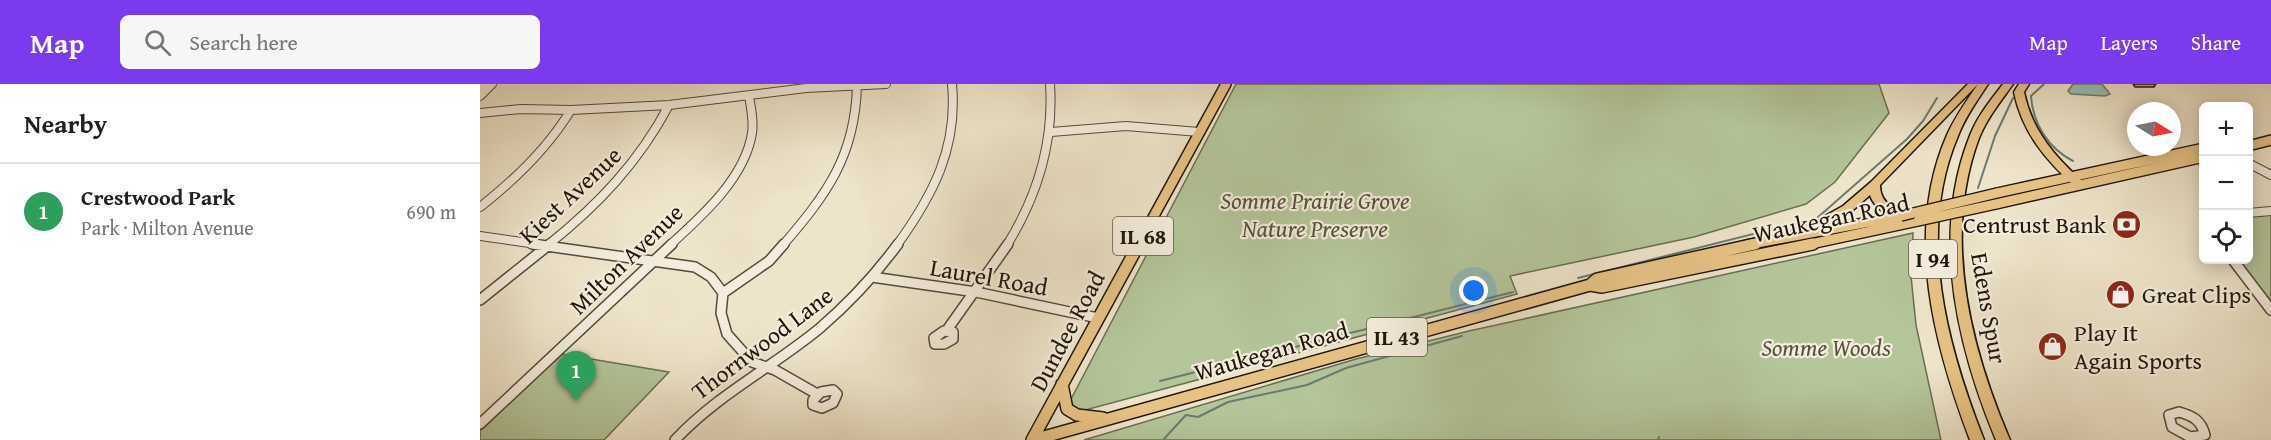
<!DOCTYPE html>
<html lang="en">
<head>
<meta charset="utf-8">
<style>
  :root { --surface:#fff; --page:#f6f6f6; --text:#222; --muted:#767676; --line:#e0e0e0; --accent:#7c3aed }
  body { margin:0; font-family:"Gentium Book Plus",serif; background:var(--page); color:var(--text) }
  .controls { position:absolute; right:18px; top:18px; display:grid; overflow:hidden; border-radius:9px; box-shadow:0 3px 15px #0003 }
  .controls button { width:54px; height:54px; display:grid; place-items:center; padding:0; border:0; border-bottom:2px solid var(--line); background:var(--surface); color:var(--text); font:30px sans-serif }
  .compass { position:absolute; left:1647px; top:18px; width:54px; height:54px; border-radius:50%; background:var(--surface); box-shadow:0 3px 15px #0003; rotate:100deg }
  .you { position:absolute; left:994px; top:207px; width:21px; height:21px; margin:-15px; border:4px solid #fff; border-radius:50%; background:#1a73e8; box-shadow:0 0 0 9px #1a73e833 }
  .badge { display:grid; place-items:center; width:39px; height:39px; border-radius:50%; background:var(--accent); color:#fff; font-size:20px; font-weight:700 }
  .pin { position:absolute; translate:-50% -50px; filter:drop-shadow(0 2px 3px #0008) }
  .pin::after { content:''; position:absolute; top:32px; width:21px; height:18px; background:inherit; clip-path:polygon(0 0,100% 0,50% 100%) }
  .list { margin:0; padding:0; list-style:none }
  h2 { display:flex; justify-content:space-between; align-items:center; height:78px; margin:0; padding:0 24px; font-size:26px }
  h2 small { font-size:20px; font-weight:400; color:var(--muted) }
  .list li { display:grid; grid-template-columns:39px 1fr auto; gap:18px; align-items:center; box-sizing:border-box; height:96px; padding:0 24px; border-top:2px solid var(--line) }
  .list b { display:block; font-size:22px; white-space:nowrap }
  .list p { margin:0; font-size:20px; white-space:nowrap; color:var(--muted) }
  .list em { font-size:20px; font-style:normal; color:var(--muted) }
  .icon { flex:none; width:33px; height:33px; fill:none; stroke:currentColor; stroke-width:2; stroke-linecap:round; stroke-linejoin:round }
  .map { position:relative; flex:none; width:1791px; height:356px; overflow:hidden }
  header { display:flex; align-items:center; gap:36px; box-sizing:border-box; height:84px; padding:0 30px; background:var(--accent); color:#fff }
  header strong { font-size:28px }
  nav { display:flex; gap:33px; margin-inline-start:auto; font-size:21px }
  .search { width:420px; height:54px; background:var(--page); display:flex; align-items:center; gap:15px; box-sizing:border-box; padding:0 21px; border-radius:9px; color:var(--muted); font-size:22px }
  main { display:flex }
  aside { flex:1; background:var(--surface) }
  .map>svg:first-child { display:block }
  .green { fill:#b4c59a; stroke:#6a6e52; stroke-width:1.5 }
  .water { fill:#99bfb5; stroke:#697b71; stroke-width:1.5 }
  .lines { fill:none; stroke-linecap:round; stroke-linejoin:round }
  .stream { stroke:#697b71; stroke-width:2 }
  .minor-far1-casing { stroke:#544a3a; stroke-width:10 }
  .minor-casing { stroke:#544a3a; stroke-width:12 }
  .major-far1-casing { stroke:#20160a; stroke-width:12 }
  .major-casing { stroke:#20160a; stroke-width:14 }
  .highway-casing { stroke:#20160a; stroke-width:3 }
  .minor-far1 { stroke:#f4eddd; stroke-width:8 }
  .minor { stroke:#f4eddd; stroke-width:9 }
  .major-far1 { stroke:#e7c285; stroke-width:9 }
  .major { stroke:#e7c285; stroke-width:11 }
  .highway { fill:#e7c285; fill-rule:evenodd }
  .major-bridge-casing { stroke:#20160a; stroke-width:12; stroke-linecap:butt }
  .major-bridge { stroke:#e7c285; stroke-width:9 }
  .wall { fill:#c4998d; stroke:#20160a; stroke-width:1.5 }
  .labels { text-anchor:middle; dominant-baseline:central; stroke-width:4.5; stroke-linejoin:round; paint-order:stroke }
  .shield { fill:#f4eddd; stroke:#605649; stroke-width:1.5 }
  .shield-label { font-size:22px; font-weight:bold; fill:#20160a }
  .street-label { font-size:24px; fill:#20160a; stroke:#f4eddd }
  .park-label { font-size:24px; font-style:italic; fill:#54533c; stroke:#f4eddd }
  .poi-label { font-size:24px; fill:#20160a; stroke:#f4eddd; text-anchor:start }
</style>
</head>
<body>
<header>
<strong>Map</strong>
<div class="search"><svg class="icon" aria-label="search" viewBox="0 0 24 24"><circle cx="10" cy="10" r="6"/><path d="M15 15l6 6"/></svg>Search here</div>
<nav><a>Map</a><a>Layers</a><a>Share</a></nav>
</header>
<main>
<aside>
<h2>Nearby<small></small></h2>
<ul class="list">
<li><span class="badge" style="background:#2e9e5b">1</span><div><b>Crestwood Park</b><p>Park · Milton Avenue</p></div><em>690 m</em></li>
</ul>
</aside>
<div class="map">
<svg width="1791" height="356" viewBox="0 0 1791 356">
  <rect width="100%" height="100%" fill="#eee4ca"/>
  <filter id="stains"><feTurbulence type="fractalNoise" baseFrequency=".00333" numOctaves="4"/><feColorMatrix values="0 0 0 0 .2 0 0 0 0 .09 0 0 0 0 .02 0 0 0 .5 -.17"/></filter>
  <radialGradient id="worn" r=".72"><stop offset=".6" stop-color="#630" stop-opacity="0"/><stop offset="1" stop-color="#630" stop-opacity=".3"/></radialGradient>
  <path class="green" d="M756,0h643l10,29 -54,69 -29,22 -112,33 -184,39 7,18 -439,118 -9,-9z
    M1791,131v86l-33,-41h10l1,-43z
    M1433,149l-2,43 5,49 25,115h-857l272,-81 113,-28z
    M81,270l108,18 -65,68h-124v-9z"/>
  <path class="water" d="M1593,0h29l8,10 -5,2 -34,-2 -3,-3z"/>
  <g class="lines">
    <path class="stream" d="M1564,0l-13,12c2,28 17,52 42,65
      M1498,104l17,-52 18,-38
      M1098,194l239,-60 90,-79 16,-18 14,-23
      M680,297l353,-89
      M683,356l23,-25 12,2 30,-15 79,-17 39,-17 116,-32
      M1178,356l1,-3"/>
    <defs>
      <path id="minor-far1" d="M0,2l2,-2
        M0,12l12,-12
        M0,29l41,-4 50,1 98,-5 137,-17 80,-4
        M571,48l75,-6 73,6
        M1768,79l23,12
        M0,123c36,-28 67,-58 91,-97
        M1768,129l23,-2
        M0,152l63,9
        M68,161c50,-40 91,-83 121,-140
        M190,161c32,-29 75,-67 82,-112 2,-12 -1,-25 -3,-37
        M303,161c44,-51 72,-89 74,-159
        M417,161c36,-50 61,-97 55,-161
        M527,161c31,-50 47,-102 43,-161"/>
      <path id="minor" d="M52,160l163,23 16,10 12,16 -2,20 6,21 25,28 23,8 42,24
        M1753,176l38,50
        M392,193l104,15 122,26
        M243,209l46,-32 15,-17
        M0,216l70,-56
        M467,246l61,-86
        M464,247l9,1v7l-9,5h-9l-1,-6z
        M353,306l4,4 -4,9 -11,5 -9,-3v-5l8,-8z
        M1699,328c14,4 22,8 26,23l-15,2 -18,-10 -3,-12z
        M0,340l192,-180
        M195,356c43,-46 98,-73 145,-112 29,-25 56,-54 78,-84"/>
      <path id="major-far1" d="M1768,62l23,-6
        M1517,109l207,-45
        M1516,120l208,-47
        M658,161l88,-161
        M1267,161l154,-29
        M1326,161l112,-24"/>
      <path id="major" d="M1110,201l12,2 211,-43
        M582,300l5,25 10,6 26,3
        M552,356l107,-196
        M553,356l557,-155 7,-6 158,-35"/>
      <path id="highway" d="M1488,0h10l-98,101c0,23 23,28 42,33l2,3 -2,3c-17,3 -47,-12 -52,-29 -6,5 -12,11 -18,16 -12,9 -56,33 -70,30l-2,-3 2,-3 32,-13 29,-16 28,-24z
        M1498,0h10c-11,17 -23,33 -30,52 -42,98 -11,210 26,304h-14c-36,-95 -66,-207 -23,-305 8,-18 20,-35 31,-51z
        M1523,0h10c-12,17 -26,34 -34,54 -37,99 -9,209 31,302h-14c-39,-94 -65,-204 -27,-302 7,-20 21,-37 34,-54z
        M1539,0h10l-5,8c8,39 31,65 60,91l1,2 -1,2h-8c-30,-26 -54,-55 -62,-95z"/>
    </defs>
    <use href="#minor-far1" class="minor-far1-casing"/>
    <use href="#minor" class="minor-casing"/>
    <use href="#major-far1" class="major-far1-casing"/>
    <use href="#major" class="major-casing"/>
    <use href="#highway" class="highway-casing"/>
    <use href="#minor-far1" class="minor-far1"/>
    <use href="#minor" class="minor"/>
    <use href="#major-far1" class="major-far1"/>
    <use href="#major" class="major"/>
    <use href="#highway" class="highway"/>
    <defs>
      <path id="major-bridge" d="M1421,132l96,-23
        M1438,137l78,-17"/>
    </defs>
    <use href="#major-bridge" class="major-bridge-casing"/>
    <use href="#major-bridge" class="major-bridge"/>
  </g>
  <path class="wall" d="M1653,0h23l-2,3h-19z"/>
  <defs>
    <symbol id="bank-disc" viewBox="-11 -11 22 22"><circle r="9.5" fill="#8f2418" stroke="#f4eddd"/><path d="M-6-4H6V4H-6ZM0-2.3a2.3 2.3 0 1 0 0 4.6a2.3 2.3 0 1 0 0-4.6Z" fill="#fff"/></symbol>
    <symbol id="shop-disc" viewBox="-11 -11 22 22"><circle r="9.5" fill="#8f2418" stroke="#f4eddd"/><path d="M-5-2.5h2.3a2.7 3.5 0 0 1 5.4 0H5L5.5 6h-11ZM-1.5-2.5h3a1.5 2.3 0 0 0-3 0Z" fill="#fff"/></symbol>
  </defs>
  <g fill-rule="evenodd">
    <use href="#bank-disc" x="1630" y="124" width="33" height="33"/>
    <use href="#shop-disc" x="1624" y="194" width="33" height="33"/>
    <use href="#shop-disc" x="1556" y="246" width="33" height="33"/>
  </g>
  <g class="labels">
    <g class="shield">
      <rect x="633" y="133" width="60" height="38" rx="4.5"/>
      <rect x="1429" y="156" width="48" height="38" rx="4.5"/>
      <rect x="887" y="234" width="60" height="38" rx="4.5"/>
    </g>
    <g class="shield-label">
      <text x="663" y="152">IL 68</text>
      <text x="1453" y="175">I 94</text>
      <text x="917" y="253">IL 43</text>
    </g>
    <g class="street-label">
      <text transform="translate(90 111) rotate(-43)">Kiest Avenue</text>
      <text transform="translate(1351 134) rotate(-12)">Waukegan Road</text>
      <text transform="translate(146 175) rotate(-44)">Milton Avenue</text>
      <text transform="translate(509 193) rotate(10)">Laurel Road</text>
      <text transform="translate(1509 224) rotate(80)">Edens Spur</text>
      <text transform="translate(587 247) rotate(-62)">Dundee Road</text>
      <text transform="translate(282 259) rotate(-37)">Thornwood Lane</text>
      <text transform="translate(791 267) rotate(-16)">Waukegan Road</text>
    </g>
    <g class="park-label">
      <text x="835" y="116">Somme Prairie Grove<tspan x="835" dy="28">Nature Preserve</tspan></text>
      <text x="1346" y="263">Somme Woods</text>
    </g>
    <g class="poi-label">
      <text x="1626" y="140" text-anchor="end">Centrust Bank</text>
      <text x="1662" y="210">Great Clips</text>
      <text x="1594" y="248">Play It<tspan x="1594" dy="28">Again Sports</tspan></text>
    </g>
  </g>
  <rect width="100%" height="100%" filter="url(#stains)"/>
  <rect width="100%" height="100%" fill="url(#worn)"/>
</svg>
<div class="controls">
<button>+</button>
<button>−</button>
<button><svg class="icon" aria-label="locate" viewBox="0 0 24 24"><circle cx="12" cy="12" r="6"/><path d="M12 2v4M12 18v4M2 12h4M18 12h4"/></svg></button>
</div>
<svg class="compass" viewBox="-18 -18 36 36"><path d="M0-13l5 13h-10z" fill="#e53935"/><path d="M0 13l5-13h-10z" fill="#767676"/></svg>
<div class="you"></div>
<div class="pin badge" style="left:96px;top:317px;background:#2e9e5b">1</div>
</div>
</main>
</body>
</html>
